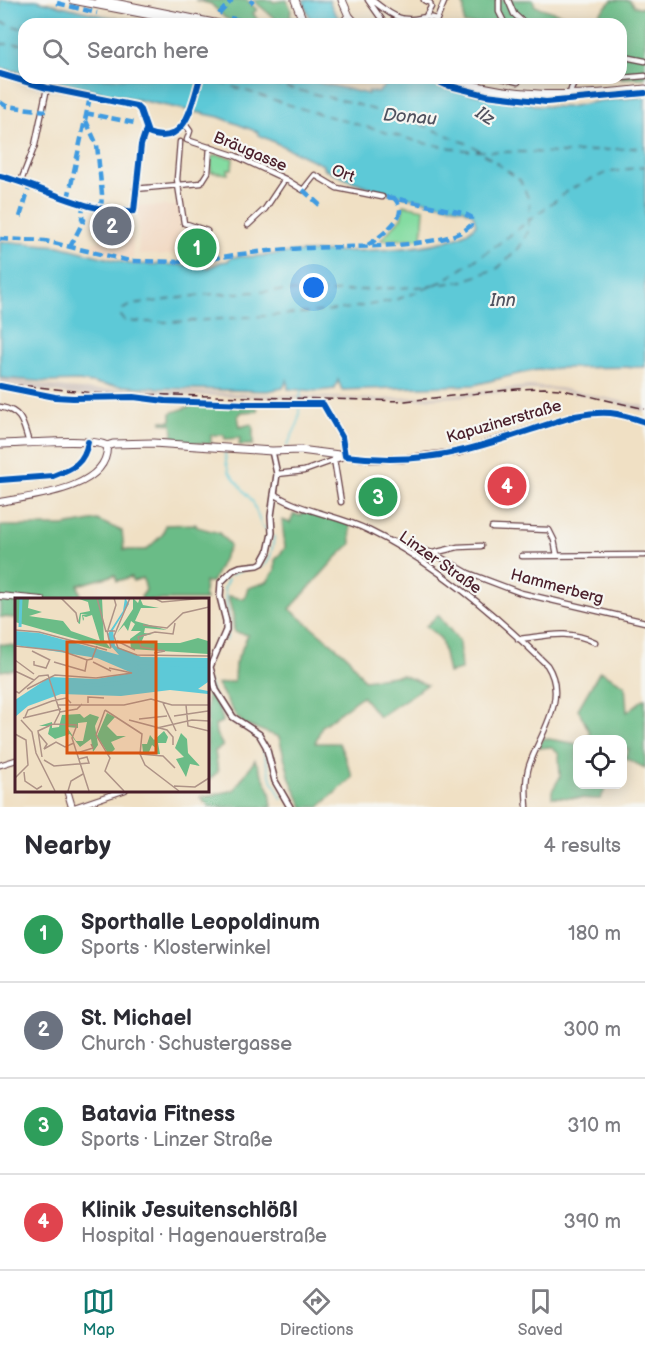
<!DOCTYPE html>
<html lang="en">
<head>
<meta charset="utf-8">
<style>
  :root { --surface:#fff; --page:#f2f2f3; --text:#2b2b33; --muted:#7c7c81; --line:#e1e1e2; --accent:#0f766e }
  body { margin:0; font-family:"Balsamiq Sans",sans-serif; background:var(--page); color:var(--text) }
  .controls { position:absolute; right:18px; bottom:18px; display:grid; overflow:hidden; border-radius:12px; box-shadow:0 3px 15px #0003 }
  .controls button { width:54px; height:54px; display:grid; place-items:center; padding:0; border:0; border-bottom:2px solid var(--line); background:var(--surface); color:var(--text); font:30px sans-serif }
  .you { position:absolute; left:314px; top:288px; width:21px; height:21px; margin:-15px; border:4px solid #fff; border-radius:50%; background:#1a73e8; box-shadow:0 0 0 9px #1a73e833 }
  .badge { display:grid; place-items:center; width:39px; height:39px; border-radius:50%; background:var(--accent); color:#fff; font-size:20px; font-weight:700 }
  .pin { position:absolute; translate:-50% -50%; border:3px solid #fff; box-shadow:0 2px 6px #0006 }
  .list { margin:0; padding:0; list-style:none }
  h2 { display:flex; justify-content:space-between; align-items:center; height:78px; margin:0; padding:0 24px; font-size:26px }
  h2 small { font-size:20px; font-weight:400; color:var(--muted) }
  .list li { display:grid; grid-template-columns:39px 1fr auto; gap:18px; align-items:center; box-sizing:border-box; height:96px; padding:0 24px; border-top:2px solid var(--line) }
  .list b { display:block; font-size:22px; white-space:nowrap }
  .list p { margin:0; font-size:20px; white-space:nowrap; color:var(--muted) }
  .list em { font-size:20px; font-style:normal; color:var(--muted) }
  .icon { flex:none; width:33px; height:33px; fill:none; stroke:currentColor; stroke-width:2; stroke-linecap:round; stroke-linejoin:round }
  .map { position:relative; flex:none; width:645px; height:807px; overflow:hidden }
  .search { position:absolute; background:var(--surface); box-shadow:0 3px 15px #0003; left:18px; right:18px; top:18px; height:66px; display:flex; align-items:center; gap:15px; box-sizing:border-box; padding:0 21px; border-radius:18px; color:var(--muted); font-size:22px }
  .sheet { height:462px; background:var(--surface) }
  nav { display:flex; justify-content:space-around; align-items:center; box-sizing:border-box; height:84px; border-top:2px solid var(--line); background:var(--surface); font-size:16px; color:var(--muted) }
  nav a { display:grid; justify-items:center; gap:3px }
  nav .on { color:var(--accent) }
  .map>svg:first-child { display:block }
  .built { fill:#f1d5bd }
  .industrial { fill:#cec1ba }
  .green { fill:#84dca1; stroke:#677e66; stroke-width:1.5 }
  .forest { fill:#6bbc87; stroke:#5a6e59; stroke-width:1.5 }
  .water { fill:#5dc9d7; stroke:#547481; stroke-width:1.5 }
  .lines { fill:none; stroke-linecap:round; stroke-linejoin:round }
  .stream { stroke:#5dc9d7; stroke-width:1.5 }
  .ferry { stroke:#50525f; stroke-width:1.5; stroke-dasharray:8 6; stroke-linecap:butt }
  .primary-tunnel { stroke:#cfb9a5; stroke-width:7; stroke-dasharray:7 3.5; stroke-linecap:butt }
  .minor-casing { stroke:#633c42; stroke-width:7 }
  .tertiary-casing { stroke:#633c42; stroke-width:8 }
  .secondary-casing { stroke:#633c42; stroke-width:8 }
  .primary-casing { stroke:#633c42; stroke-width:9 }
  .minor { stroke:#fff; stroke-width:4.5 }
  .tertiary { stroke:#fff; stroke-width:5 }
  .secondary { stroke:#fff; stroke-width:6 }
  .primary { stroke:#fff; stroke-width:7 }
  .rail { stroke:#4a1f2b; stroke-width:1.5; stroke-dasharray:9 4.5; stroke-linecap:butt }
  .quiet { stroke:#409be1; stroke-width:4.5; stroke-dasharray:9 4.5; stroke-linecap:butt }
  .cycleway-casing { stroke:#f6f6f2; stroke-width:10 }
  .cycleway { stroke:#0057b8; stroke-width:6 }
  .labels { text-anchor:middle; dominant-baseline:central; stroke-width:4.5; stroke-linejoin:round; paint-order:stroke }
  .street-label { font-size:16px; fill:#4a1f2b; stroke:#f6f6f2 }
  .water-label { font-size:18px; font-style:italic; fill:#50525f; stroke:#f6f6f2 }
  .inset-river { fill:none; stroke:#5dc9d7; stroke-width:3 }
  .inset-road { fill:none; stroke:#ae9387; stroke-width:1.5 }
  .view { fill:#d8530f; fill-opacity:0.15; stroke:#d8530f; stroke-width:3 }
  .inset-edge { fill:none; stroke:#4a1f2b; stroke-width:3 }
</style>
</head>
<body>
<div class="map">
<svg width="645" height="807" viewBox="0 0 645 807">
  <rect width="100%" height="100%" fill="#f6f6f2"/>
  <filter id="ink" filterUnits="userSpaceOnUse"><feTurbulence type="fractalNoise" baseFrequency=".0167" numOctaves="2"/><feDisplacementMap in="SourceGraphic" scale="12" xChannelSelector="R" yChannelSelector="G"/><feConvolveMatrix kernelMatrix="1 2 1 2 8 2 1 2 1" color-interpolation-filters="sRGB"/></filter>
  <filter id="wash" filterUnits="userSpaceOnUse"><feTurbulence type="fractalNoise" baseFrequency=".008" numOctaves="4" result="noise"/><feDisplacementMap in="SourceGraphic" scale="24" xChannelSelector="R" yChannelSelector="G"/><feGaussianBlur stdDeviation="1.35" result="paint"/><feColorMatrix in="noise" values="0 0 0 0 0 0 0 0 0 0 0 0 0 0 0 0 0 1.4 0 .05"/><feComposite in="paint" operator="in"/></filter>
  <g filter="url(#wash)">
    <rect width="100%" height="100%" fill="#f0e0c4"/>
    <path class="built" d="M138,206h42l-1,48 -22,2 -1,-2 -17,1z
      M103,231l14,1v3l16,3v21l-25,-4 -15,-6v-7h7z"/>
    <path class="industrial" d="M0,378l66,10 30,2 25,-2 258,11 66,-4 84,-9 31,2 85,18v6l-44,-13 -48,-9h-25l-71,7 -77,5 -149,-6 -158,-1 -73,-11z"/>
    <path class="green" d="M218,155l15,3 -1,11h-4v5l-17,-2v-15z
      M404,205l20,4 -2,30 -41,1 20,-22z"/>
    <path class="forest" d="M195,0h52l10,10 -4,3 7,11h-21l-14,-6 -14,-14z
      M253,0h19l1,2 14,-2 4,9 -1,8 7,3 3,4h-19z
      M462,0h71l2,6 44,14h14l19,-20h17l5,6 11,2v70h-25l1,-54h-157v-17z
      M194,405l63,2 1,4 -16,1 -4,4 2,11 11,-3 2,2v19h-14l1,-7 -15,1 -1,-4h-13v9l-46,-3v-4l8,-2 -1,-11 -10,-1v-2h9v-8z
      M304,511l46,13 1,20 -15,14 -46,51 58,48 16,23 38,-5 25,10 -48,32 -17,-21 -40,30 -7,17h24l14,34 -34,30h-16l-13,-28 -11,-42 -35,-13 -8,-8 -19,-32 17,-3 1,-17 13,-29 -14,-3 -1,-17 -5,-19 16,3 4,-11 19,-6 8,-12v-10l10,-12 -3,-28 8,3 4,-9 7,2z
      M97,520l25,11 2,19h22l17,-16 2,-9 31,-1 1,3 22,6 11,12 -18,37h-7l-1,12 2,6h-64l-1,-3 5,-7 -3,-12 -10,3 -2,-4 -14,4 -2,-6 -37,10 4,15h-66v18l-16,-1v-91h63z
      M438,615l21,26 2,29 -13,3 -7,-34 -15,-13z
      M0,644l16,2v23l-16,2z
      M600,671l25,14 2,27 18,-14v70l-20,-10 4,-9 -6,-1 -1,-8 -37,-1 5,-6 -12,-24z
      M207,685l15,32 1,4 -8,4 1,9 7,12 -8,5 3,21 -11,9z
      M543,738l34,6 1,40 30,1 -8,14 -48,-2v-6l8,-14 -1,-23 -8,-7 -12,1z
      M255,760l15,31 2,16h-62l-10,-9 34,-8z"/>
    <path class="water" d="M0,0h36l68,16 60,8h-140v49l-24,-5z
      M303,0h26l4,10 10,14h-31z
      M49,78h261l10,5 48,11v-3l10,2 7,-8 -10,-7h43l19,8 1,-1 25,7 47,10h15l13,4 29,1 33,-6 45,-4v270l-87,1 -28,3 -56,14 -132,5 -4,-10 -3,9 -18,2 -29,-2 -1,-9 -4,8 -16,3 -110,-3 -51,-3 -28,-4 -31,1 -47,-4v-137l59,5 71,18 70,1 8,3 13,-6 7,-1 2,-3 10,-2c15,3 42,-4 59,-4 32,-1 157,3 177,-28l-3,-10 -9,-5c-50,-11 -96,-17 -141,-41v-3l-64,-30 -1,-3 -39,-15 -160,-34 -1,-3z"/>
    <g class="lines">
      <path class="stream" d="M287,446l11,-23 3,-33
        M225,451l1,12 3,9 24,30 8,23 5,4
        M231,575c25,-17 38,9 43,-39
        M226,641l4,-17 -6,-36 4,-9
        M207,658l4,-4
        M207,680c8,18 14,39 34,46
        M263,749l7,27 12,23"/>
      <path class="ferry" d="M0,22l24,7
        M0,44h24
        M206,78l90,29 127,36 48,8 95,2 79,-6
        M245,78l104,24 71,22 53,22 47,34 10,22 -2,30 -9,16 -21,20 -35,13 -33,5 -100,6 -56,-1 -73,4 -69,10 -9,4 -2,7 4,5c41,3 82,-1 123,-4 49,-3 98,-6 146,-17 16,-4 32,-12 47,-18 34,-21 64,-42 95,-67l36,-27 34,-15 39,-7"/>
    </g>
  </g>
  <g filter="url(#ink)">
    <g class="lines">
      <path class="primary-tunnel" d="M292,24l2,-5"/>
      <defs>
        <path id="minor" d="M368,0l17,24
          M372,0c9,7 23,19 35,19 13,2 14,-5 29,0
          M424,0l6,3 1,4 -5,9
          M499,0v12l6,12
          M508,0l6,14 11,10
          M435,24l10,-24
          M621,54l9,4 15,3
          M0,74l47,14 89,18 4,4 8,23c38,15 44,-29 52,-55
          M502,78l16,4 2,-4
          M621,78l24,-2
          M570,96c1,-23 24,-18 41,-18
          M185,124l5,7 -3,9
          M187,140l49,16 49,23 18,11 12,-15 22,13 45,9
          M180,142l-3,37 7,44 23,8
          M0,176c44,11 87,38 134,35l7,-66 5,-15
          M21,181l14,-36 12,-57
          M135,189l66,-6 7,-11 2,-25
          M248,225l17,-16 20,-30
          M0,407c23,4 23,17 29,36
          M334,459l7,43
          M277,474l27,-3 39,-14
          M0,480l53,-4c20,-8 31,-12 35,-34
          M274,494c29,18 63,21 94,36 66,32 127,84 179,135 22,34 -7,68 -18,101 -4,13 -3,27 -2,41
          M492,528l57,2 5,10 3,15
          M391,541l42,12 35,20 53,20 124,29
          M433,553l25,-6 23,-1
          M522,556l123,-1
          M518,639c29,-3 49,-10 77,3
          M0,765l16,-5
          M75,807l50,-17"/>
        <path id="tertiary" d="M272,451l5,23 -6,42 1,17 -4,19 -6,11 -4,2 -18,2 -7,3 -12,12 -1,15 6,24v9l-16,37 6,23 17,27 26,17 7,12 9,35 15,26"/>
        <path id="secondary" d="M0,502c30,-6 109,-12 107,-56
          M0,596l42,4
          M67,790l5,17"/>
        <path id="primary" d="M73,0l125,24
          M99,0l120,24
          M295,0l9,24
          M342,0l7,16 7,8
          M342,24l7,-8
          M447,78c67,21 129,19 198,11
          M0,444c20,0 94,-7 107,2l6,-2 40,-1 119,8 28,-1 70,9h32l57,-7 116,-36c30,-6 41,-4 70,6"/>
      </defs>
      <use href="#minor" class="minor-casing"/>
      <use href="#tertiary" class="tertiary-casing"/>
      <use href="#secondary" class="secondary-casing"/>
      <use href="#primary" class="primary-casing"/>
      <use href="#minor" class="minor"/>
      <use href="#tertiary" class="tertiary"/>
      <use href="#secondary" class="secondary"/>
      <use href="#primary" class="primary"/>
      <path class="rail" d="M0,383l94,10 311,8 112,-12 27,-1 15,1 86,20"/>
      <path class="quiet" d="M250,0l3,3
        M57,3l40,10
        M219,14l13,-14
        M230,18l9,2
        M0,102l6,4 40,5
        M85,113l50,10
        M86,121l11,24 5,49 -1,15
        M303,190l19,17
        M68,199l22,-102
        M20,217l10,-32
        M0,239l45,2 85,20 58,1 21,-3
        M368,245c8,-5 32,-23 32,-34 0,-5 -3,-10 -6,-13
        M70,247l14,-27 -2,-1 1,-15
        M211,259c31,-6 64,-9 95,-11 35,-2 143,2 165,-23v-8l-8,-4 -69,-15 -12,-1"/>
      <defs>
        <path id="cycleway" d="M0,74l47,14 89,18 4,4 8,23c38,15 44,-29 52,-55
          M430,78l16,7 40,10 60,7 99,-9
          M0,176c44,11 87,38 134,35l7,-66 5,-15
          M0,386l55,11 18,1 61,-1 31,4 82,3h76l19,33 3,19c39,5 77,4 115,-5 39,-9 77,-24 115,-35 30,-6 41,-4 70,6
          M0,480l53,-4c20,-8 31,-12 35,-34"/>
      </defs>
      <use href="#cycleway" class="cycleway-casing"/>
      <use href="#cycleway" class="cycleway"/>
    </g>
  </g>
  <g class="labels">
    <g class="street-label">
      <text transform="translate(250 152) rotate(23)">Bräugasse</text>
      <text transform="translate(343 174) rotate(20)">Ort</text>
      <text transform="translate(504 422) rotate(-16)">Kapuzinerstraße</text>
      <text transform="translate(440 563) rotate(35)">Linzer Straße</text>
      <text transform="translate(557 587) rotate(15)">Hammerberg</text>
    </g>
    <g class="water-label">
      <text transform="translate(485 116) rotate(33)">Ilz</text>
      <text transform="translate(410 117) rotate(5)">Donau</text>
      <text x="503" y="300">Inn</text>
    </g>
  </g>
  <g transform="translate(15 598)">
    <rect width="194" height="194" fill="#f0e0c4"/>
    <path d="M0,0h14l-1,10 14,4 -13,4 34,5 8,10 29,10 -8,-26 -6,2 -3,-1 1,3 -1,2 -1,-6h6l-7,-1 -1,10 -2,-1 2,-10 10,-2 -2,-9 -12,-4h26l2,42 7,9 -96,-27zM118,0l5,5 2,-5 3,7 16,3h-18l-6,13 32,9 -22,-2 -1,5 8,1 -8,2 -3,7h39l18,-5 10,3v13l-77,-5 -1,-10 11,-8h-10l4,-7 -4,-3 -3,10 -4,-6 -7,8 16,-24zM92,115l8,4 -8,9 10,10h9l-15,6 4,7 -6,6 -12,-19zM65,116l4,4 6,-4 9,3 -4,9 3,19 -5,7 -2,-13 -11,8 -10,-13 -15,5 -7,-5 2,-8h-11l13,-4v6l7,-1 3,-12zM72,124l-4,19h-7l-9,-14 11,1v-5zM149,133l4,6 -2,6h-8l2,11h-5l2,-5 -5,-4 -3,7h-6l-1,-8h5l3,-9 4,5zM166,135l6,6 1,14 12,13 -10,-2 -4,13 -10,-18 8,-2 -9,-9z" fill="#6bbc87" fill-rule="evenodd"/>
    <path d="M110,0l4,6 -16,26 2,16 26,11 67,1v24l-10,7 10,2v3l-38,-4 -49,6 -60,-2 -33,12 -13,11v-17l35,-23 46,2 36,-6 -35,-15 -82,-13v-14l24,2 80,22 -9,-10 -2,-11 15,-23z" fill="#5dc9d7"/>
    <path class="inset-river" d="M5,29l1,-29M7,40l54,10M0,41l78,12M82,54l35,10 6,5 2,3v4l-5,5 -14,4 -37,3 42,-4 10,-6 4,-4h1l5,-4 10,-3 53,1M80,55l36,10M121,65h73"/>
    <path class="inset-road" d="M46,0l15,15 2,9M82,0l9,34M115,0l-16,38 4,12 19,7 72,1M139,0l8,4 43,-4M128,27l24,3 16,-15 26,-6M0,32l24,2 68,18M93,32l8,-25 -2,-7M102,43l18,9M0,48l47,5 25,9M96,50l-4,-17h8M17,53l18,9M139,55l11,-2 -24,-4 -3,-10 17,-5 18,2 2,-11M0,62l19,14M72,62l5,-1 5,-13M19,63v4l12,3 4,-9M39,64l31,9 2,-11M78,64l18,9M0,73l19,9M81,80l36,-5 -23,-5M12,91l28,-14 41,3M0,93l4,2 20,-17 9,-1 12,37M73,105v-6l16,1M148,105l13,28M43,107h66l27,-6 21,6h37M171,107l2,21 21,5M90,112l37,24 -2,20 5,11 34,26M90,112l-9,25 14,23 -5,13 19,20M45,114l-6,12 23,1M45,114l17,-3 5,-5M159,118l34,-5M10,119l3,-7 24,-9 14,-3 5,5M8,120l38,-9M124,121l28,-3M6,122l11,12 4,21 19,38M114,122l38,10 6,7v8M62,127l-5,13 17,53M142,130l35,-8 17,1M23,135l9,11 -3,5 12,-7 9,5 9,-4M0,136l11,6 2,25 -13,13M62,155l16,-5 -2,-4M125,156l23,2 12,12M27,159l-4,-26 15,-7M29,162l10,6 35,-3 -2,-6 -8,2M9,174l1,9 12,8 5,-3M159,188l21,1 14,-9M53,193l3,-10 12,-7"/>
    <path class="view" d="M52,44h89v111h-89z"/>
    <rect width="194" height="194" class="inset-edge"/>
  </g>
</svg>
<div class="controls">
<button><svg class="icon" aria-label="locate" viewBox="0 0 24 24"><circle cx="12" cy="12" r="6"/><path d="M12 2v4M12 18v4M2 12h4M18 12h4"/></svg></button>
</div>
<div class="you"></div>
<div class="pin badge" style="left:197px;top:248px;background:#2e9e5b">1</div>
<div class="pin badge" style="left:112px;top:226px;background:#6b7280">2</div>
<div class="pin badge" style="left:378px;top:497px;background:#2e9e5b">3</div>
<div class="pin badge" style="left:507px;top:486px;background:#e0444e">4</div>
<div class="search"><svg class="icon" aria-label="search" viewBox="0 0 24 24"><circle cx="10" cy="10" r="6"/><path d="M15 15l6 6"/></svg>Search here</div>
</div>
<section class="sheet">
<h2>Nearby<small>4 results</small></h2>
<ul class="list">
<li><span class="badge" style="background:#2e9e5b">1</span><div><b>Sporthalle Leopoldinum</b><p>Sports · Klosterwinkel</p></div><em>180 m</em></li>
<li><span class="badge" style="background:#6b7280">2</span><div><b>St. Michael</b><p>Church · Schustergasse</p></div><em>300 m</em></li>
<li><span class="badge" style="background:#2e9e5b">3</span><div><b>Batavia Fitness</b><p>Sports · Linzer Straße</p></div><em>310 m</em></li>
<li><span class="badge" style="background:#e0444e">4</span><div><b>Klinik Jesuitenschlößl</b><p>Hospital · Hagenauerstraße</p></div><em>390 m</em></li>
</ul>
</section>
<nav>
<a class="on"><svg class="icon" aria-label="map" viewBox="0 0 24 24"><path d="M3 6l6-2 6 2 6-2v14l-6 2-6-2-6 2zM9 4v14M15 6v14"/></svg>Map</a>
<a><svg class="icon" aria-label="directions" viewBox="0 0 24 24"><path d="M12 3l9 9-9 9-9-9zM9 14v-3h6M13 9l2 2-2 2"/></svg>Directions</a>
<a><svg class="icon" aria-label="saved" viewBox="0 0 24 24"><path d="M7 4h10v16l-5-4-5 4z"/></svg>Saved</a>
</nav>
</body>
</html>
